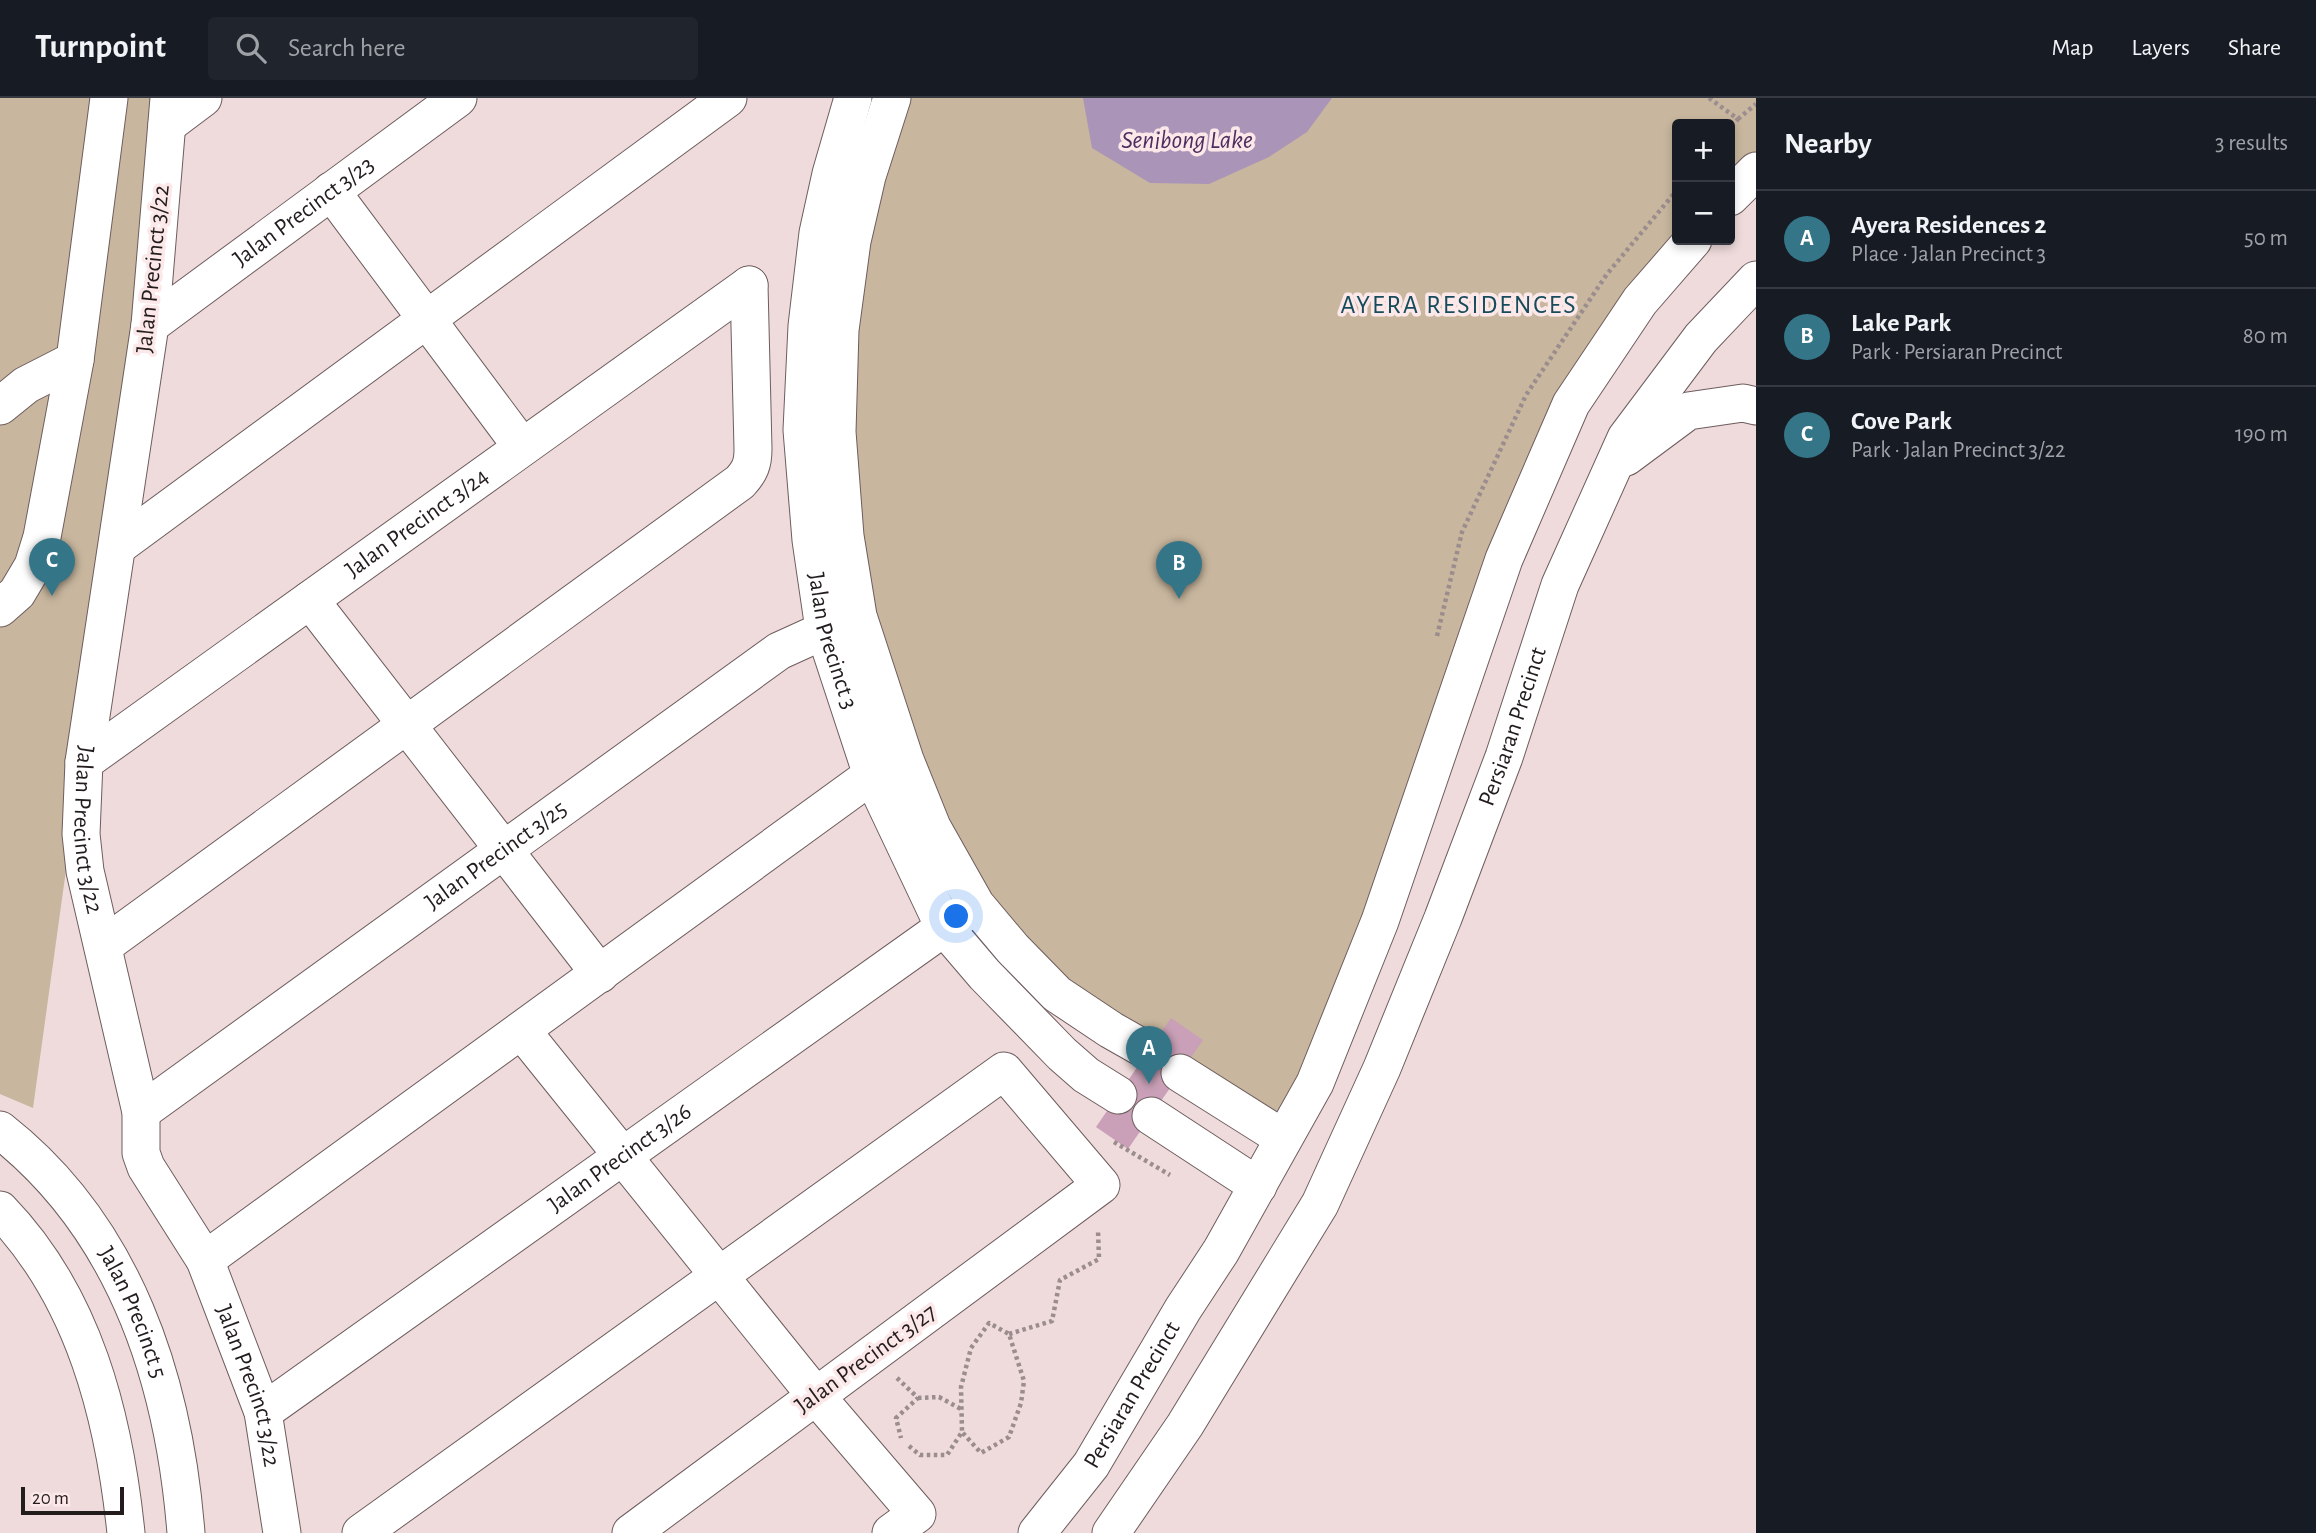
<!DOCTYPE html>
<html lang="en">
<head>
<meta charset="utf-8">
<style>
  :root { --surface:#171b24; --page:#20242c; --text:#f1f3f6; --muted:#9ea1a6; --line:#363941; --accent:#347588 }
  body { margin:0; font-family:"Alegreya Sans",sans-serif; background:var(--page); color:var(--text) }
  .controls { position:absolute; right:21px; top:21px; display:grid; overflow:hidden; border-radius:7px; box-shadow:0 4px 10px #0003 }
  .controls button { width:63px; height:63px; display:grid; place-items:center; padding:0; border:0; border-bottom:2px solid var(--line); background:var(--surface); color:var(--text); font:35px sans-serif }
  .scale { position:absolute; left:21px; bottom:18px; width:103px; box-sizing:border-box; padding-left:7px; border:4px solid #231c1c; border-top:0; font-size:19px; line-height:24px; white-space:nowrap; color:#231c1c; -webkit-text-stroke:5px #fce8e9; paint-order:stroke }
  .you { position:absolute; left:957px; top:819px; width:24px; height:24px; margin:-18px; border:5px solid #fff; border-radius:50%; background:#1a73e8; box-shadow:0 0 0 10px #1a73e833 }
  .badge { display:grid; place-items:center; width:46px; height:46px; border-radius:50%; background:var(--accent); color:#fff; font-size:23px; font-weight:700 }
  .pin { position:absolute; translate:-50% -58px; filter:drop-shadow(0 2px 4px #0008) }
  .pin::after { content:''; position:absolute; top:37px; width:24px; height:21px; background:inherit; clip-path:polygon(0 0,100% 0,50% 100%) }
  .list { margin:0; padding:0; list-style:none }
  h2 { display:flex; justify-content:space-between; align-items:center; height:91px; margin:0; padding:0 28px; font-size:30px }
  h2 small { font-size:23px; font-weight:400; color:var(--muted) }
  .list li { display:grid; grid-template-columns:46px 1fr auto; gap:21px; align-items:center; box-sizing:border-box; height:98px; padding:0 28px; border-top:2px solid var(--line) }
  .list b { display:block; font-size:26px; white-space:nowrap }
  .list p { margin:0; font-size:23px; white-space:nowrap; color:var(--muted) }
  .list em { font-size:23px; font-style:normal; color:var(--muted) }
  .icon { flex:none; width:38px; height:38px; fill:none; stroke:currentColor; stroke-width:2; stroke-linecap:round; stroke-linejoin:round }
  .map { position:relative; flex:none; width:1756px; height:1435px; overflow:hidden }
  header { display:flex; align-items:center; gap:42px; box-sizing:border-box; height:98px; padding:0 35px; background:var(--surface); border-bottom:2px solid var(--line) }
  header strong { font-size:33px }
  nav { display:flex; gap:38px; margin-inline-start:auto; font-size:24px }
  .search { width:490px; height:63px; background:var(--page); display:flex; align-items:center; gap:18px; box-sizing:border-box; padding:0 24px; border-radius:7px; color:var(--muted); font-size:26px }
  main { display:flex }
  aside { flex:1; background:var(--surface) }
  .map>svg:first-child { display:block }
  .green { fill:#c8b69e }
  .water { fill:#aa94b8 }
  .building { fill:#c9a0b7 }
  .lines { fill:none; stroke-linecap:round; stroke-linejoin:round }
  .minor-casing { stroke:#6e5d5e; stroke-width:39 }
  .path { stroke:#9b8d8d; stroke-width:4.5; stroke-dasharray:3.5 3.5; stroke-linecap:butt }
  .minor { stroke:#fff; stroke-width:37 }
  .labels { text-anchor:middle; dominant-baseline:central; stroke-width:7; stroke-linejoin:round; paint-order:stroke }
  .street-label { font-size:24px; fill:#231c1c; stroke:#fce8e9 }
  .water-label { font-size:26px; font-style:italic; fill:#4d2e5f; stroke:#fce8e9 }
  .neighbourhood-label { font-size:26px; letter-spacing:2px; fill:#154b5a; stroke:#fce8e9 }
</style>
</head>
<body>
<header>
<strong>Turnpoint</strong>
<div class="search"><svg class="icon" aria-label="search" viewBox="0 0 24 24"><circle cx="10" cy="10" r="6"/><path d="M15 15l6 6"/></svg>Search here</div>
<nav><a>Map</a><a>Layers</a><a>Share</a></nav>
</header>
<main>
<div class="map">
<svg width="1756" height="1435" viewBox="0 0 1756 1435">
  <rect width="100%" height="100%" fill="#efdbdc"/>
  <path class="green" d="M0,0h173l-140,1010 -33,-14z
    M899,0h857v85l-26,22v-81h-53v116l-113,182 -281,716 -192,-122 -159,-189 -87,-291 7,-295z"/>
  <path class="water" d="M1083,0h249l-25,34 -38,25 -60,27 -59,-1 -58,-35z"/>
  <path class="building" d="M1171,920l32,22 -75,109 -32,-22z"/>
  <g class="lines">
    <defs>
      <g id="minor">
        <path id="s1" d="M169,0l-19,227 -66,437 -3,72 4,37 56,241v41l5,14 59,93 58,152 19,121"/>
        <path id="s2" d="M853,0l-22,76 -13,59 -11,93 -5,104 9,110 13,89 48,146 72,152 41,48 77,79 24,21 32,20"/>
        <path d="M892,0l-25,78 -15,65 -12,89 -3,102 8,104 13,80 47,144 27,67 44,78 37,44 44,45 54,36 37,21"/>
        <path d="M167,27l36,-27"/>
        <path d="M331,93l191,256"/>
        <path d="M1730,99l26,-26"/>
        <path id="s3" d="M150,227l308,-227"/>
        <path d="M0,308l26,-21 49,-25"/>
        <path d="M1626,359l62,-46 55,-8 13,3"/>
        <path d="M118,448l610,-448"/>
        <path d="M310,502l290,374"/>
        <path d="M0,510l17,-15 16,-27 9,-29 33,-177 34,-262"/>
        <path id="s4" d="M84,664l665,-477"/>
        <path d="M103,848l637,-464c10,-11 13,-18 13,-33l-4,-164"/>
        <path d="M522,933l294,365 101,118 -26,19"/>
        <path d="M1180,975l103,65"/>
        <path id="s5" d="M141,1014l638,-461 66,-30"/>
        <path d="M1151,1018l107,70"/>
        <path id="s6" d="M0,1032c125,98 174,250 186,403"/>
        <path d="M0,1112c84,87 114,206 126,323"/>
        <path d="M205,1162l667,-485"/>
        <path id="s7" d="M263,1314l700,-498"/>
        <path d="M361,1435l643,-462 97,114 -470,348"/>
        <path id="s8" d="M1037,1435l54,-68 92,-156 38,-58 94,-168 65,-162 124,-362 67,-155 69,-103 53,-61"/>
        <path id="s9" d="M1111,1435l74,-108 135,-221 62,-136 61,-150 61,-161 56,-172 66,-147 75,-100 55,-58"/>
      </g>
    </defs>
    <use href="#minor" class="minor-casing"/>
    <path class="path" d="M1709,0l29,21 -8,9
      M1738,21l18,-15
      M1437,538l25,-104 64,-137 81,-121 70,-84
      M1114,1044l56,33
      M1009,1236l43,-13 8,-41 39,-21 -1,-28
      M897,1280l21,20 -22,20 5,20
      M918,1300l21,-1 22,12
      M909,1348l11,9h27l15,-23 -1,-45 10,-39 18,-25 20,11 15,47 -3,22 -12,34 -28,16 -19,-21"/>
    <use href="#minor" class="minor"/>
  </g>
  <g class="labels">
    <g class="street-label">
      <text stroke="none"><textPath href="#s3" startOffset="191">Jalan Precinct 3/23</textPath></text>
      <text transform="translate(153 171) rotate(-84)">Jalan Precinct 3/22</text>
      <text stroke="none"><textPath href="#s4" startOffset="410">Jalan Precinct 3/24</textPath></text>
      <text stroke="none"><textPath href="#s2" startOffset="551">Jalan Precinct 3</textPath></text>
      <text stroke="none"><textPath href="#s9" startOffset="905">Persiaran Precinct</textPath></text>
      <text stroke="none"><textPath href="#s1" startOffset="738">Jalan Precinct 3/22</textPath></text>
      <text stroke="none"><textPath href="#s5" startOffset="438">Jalan Precinct 3/25</textPath></text>
      <text stroke="none"><textPath href="#s7" startOffset="438">Jalan Precinct 3/26</textPath></text>
      <text stroke="none"><textPath href="#s6" startOffset="229">Jalan Precinct 5</textPath></text>
      <text transform="translate(866 1261) rotate(-36)">Jalan Precinct 3/27</text>
      <text stroke="none"><textPath href="#s1" startOffset="1326">Jalan Precinct 3/22</textPath></text>
      <text stroke="none"><textPath href="#s8" startOffset="168">Persiaran Precinct</textPath></text>
    </g>
    <g class="water-label">
      <text x="1187" y="42">Senibong Lake</text>
    </g>
    <g class="neighbourhood-label">
      <text x="1459" y="207">AYERA RESIDENCES</text>
    </g>
  </g>
</svg>
<div class="controls">
<button>+</button>
<button>−</button>
</div>
<div class="scale">20 m</div>
<div class="you"></div>
<div class="pin badge" style="left:1149px;top:986px">A</div>
<div class="pin badge" style="left:1179px;top:501px">B</div>
<div class="pin badge" style="left:52px;top:498px">C</div>
</div>
<aside>
<h2>Nearby<small>3 results</small></h2>
<ul class="list">
<li><span class="badge">A</span><div><b>Ayera Residences 2</b><p>Place · Jalan Precinct 3</p></div><em>50 m</em></li>
<li><span class="badge">B</span><div><b>Lake Park</b><p>Park · Persiaran Precinct</p></div><em>80 m</em></li>
<li><span class="badge">C</span><div><b>Cove Park</b><p>Park · Jalan Precinct 3/22</p></div><em>190 m</em></li>
</ul>
</aside>
</main>
</body>
</html>
